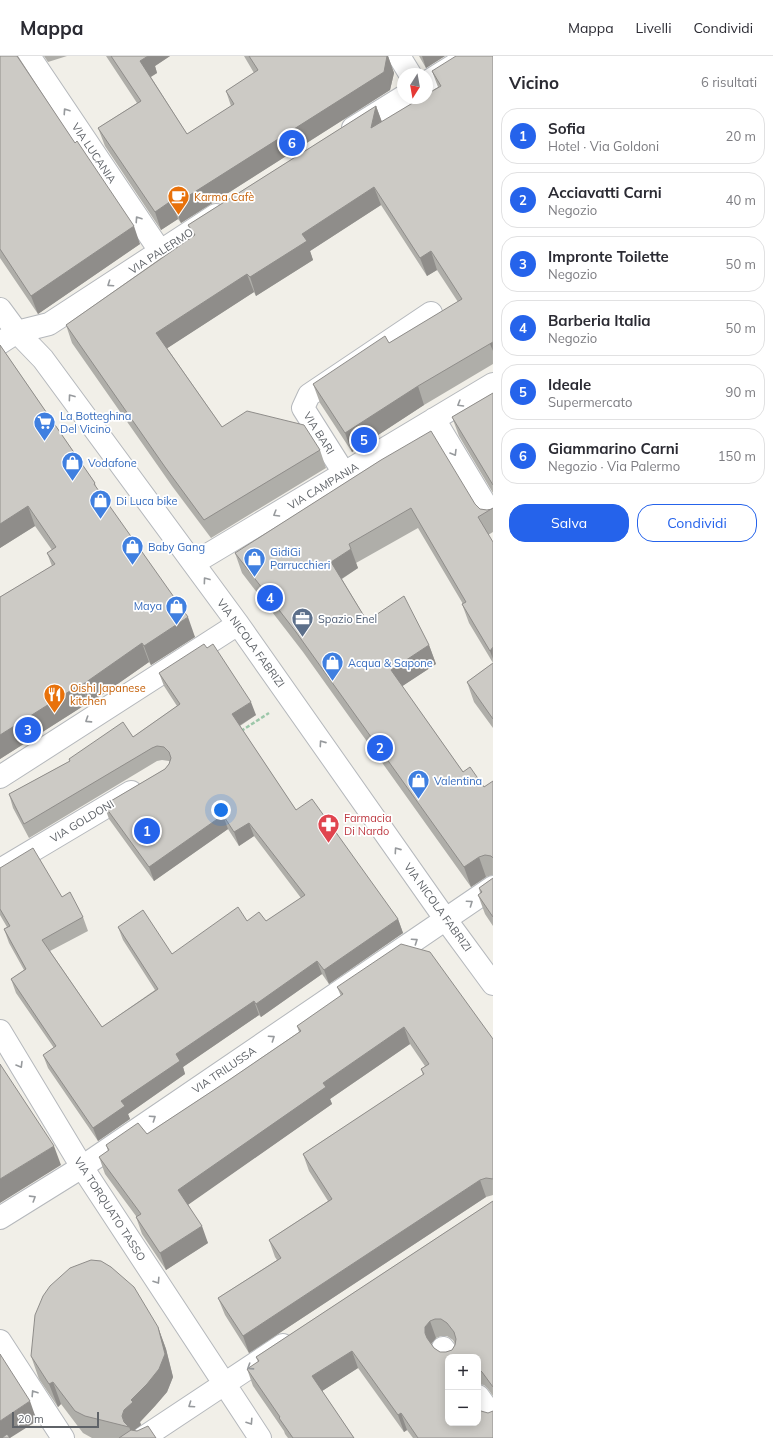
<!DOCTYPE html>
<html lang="it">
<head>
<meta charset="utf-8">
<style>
  :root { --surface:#fff; --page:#f7f7f7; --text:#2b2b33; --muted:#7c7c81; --line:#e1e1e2; --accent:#2563eb }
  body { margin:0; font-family:Mulish,sans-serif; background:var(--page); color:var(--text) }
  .controls { position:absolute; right:12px; bottom:12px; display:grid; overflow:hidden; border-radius:8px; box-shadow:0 2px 10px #0003 }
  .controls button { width:36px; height:36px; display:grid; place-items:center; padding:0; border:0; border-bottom:1px solid var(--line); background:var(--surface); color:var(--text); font:20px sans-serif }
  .compass { position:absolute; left:397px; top:12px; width:36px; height:36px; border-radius:50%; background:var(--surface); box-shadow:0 2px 10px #0003; rotate:191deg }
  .scale { position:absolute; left:12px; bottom:10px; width:87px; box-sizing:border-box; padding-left:4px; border:2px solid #5f6368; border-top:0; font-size:11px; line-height:14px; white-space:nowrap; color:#5f6368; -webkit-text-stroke:3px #fff; paint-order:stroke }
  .you { position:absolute; left:221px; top:754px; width:14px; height:14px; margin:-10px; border:3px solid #fff; border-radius:50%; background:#1a73e8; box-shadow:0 0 0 6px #1a73e833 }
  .badge { display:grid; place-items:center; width:26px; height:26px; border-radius:50%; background:var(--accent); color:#fff; font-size:13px; font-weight:700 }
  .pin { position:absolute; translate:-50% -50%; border:2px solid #fff; box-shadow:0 1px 4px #0006 }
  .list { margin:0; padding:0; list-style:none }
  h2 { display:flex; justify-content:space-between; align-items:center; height:52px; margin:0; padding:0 16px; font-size:17px }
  h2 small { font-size:13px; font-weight:400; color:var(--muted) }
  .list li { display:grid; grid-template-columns:26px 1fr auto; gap:12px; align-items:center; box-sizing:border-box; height:56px; margin:0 8px 8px; padding:0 8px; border:1px solid var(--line); border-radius:16px }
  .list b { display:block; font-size:15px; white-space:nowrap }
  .list p { margin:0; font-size:13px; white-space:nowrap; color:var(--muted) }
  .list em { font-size:13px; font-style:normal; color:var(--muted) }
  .actions { display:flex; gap:8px; padding:12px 16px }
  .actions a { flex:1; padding:9px 0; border:1px solid var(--accent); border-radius:16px; text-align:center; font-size:14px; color:var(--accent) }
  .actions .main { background:var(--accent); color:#fff }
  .map { position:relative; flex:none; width:493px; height:1382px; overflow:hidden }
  header { display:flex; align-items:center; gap:24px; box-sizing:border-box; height:56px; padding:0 20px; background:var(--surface); border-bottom:1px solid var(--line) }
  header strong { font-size:19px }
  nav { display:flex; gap:22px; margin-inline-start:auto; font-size:14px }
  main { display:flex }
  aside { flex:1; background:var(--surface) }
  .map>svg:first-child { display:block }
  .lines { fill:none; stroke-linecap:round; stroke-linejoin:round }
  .minor-casing { stroke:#b5b8bc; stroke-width:24 }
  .path { stroke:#9cc7a9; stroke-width:2.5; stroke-dasharray:4 2; stroke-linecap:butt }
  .minor { stroke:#fff; stroke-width:22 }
  .wall { fill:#afaea9; fill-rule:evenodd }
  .shaded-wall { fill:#8f8d8a }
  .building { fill:#cccac5; stroke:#8f8d8a; fill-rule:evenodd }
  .oneway { stroke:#979a9d }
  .labels { text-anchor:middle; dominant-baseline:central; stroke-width:3.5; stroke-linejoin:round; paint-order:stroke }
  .street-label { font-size:11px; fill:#5f6368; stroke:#fff }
  .food-label { font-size:11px; fill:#c56008; stroke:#fff; text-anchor:start }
  .shop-label { font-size:11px; fill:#366cbe; stroke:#fff; text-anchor:start }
  .service-label { font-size:11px; fill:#4e5e75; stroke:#fff; text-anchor:start }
  .health-label { font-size:11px; fill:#be3a42; stroke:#fff; text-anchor:start }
</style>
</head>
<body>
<header>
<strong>Mappa</strong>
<nav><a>Mappa</a><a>Livelli</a><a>Condividi</a></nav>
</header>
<main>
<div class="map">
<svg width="493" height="1382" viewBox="0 0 493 1382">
  <rect width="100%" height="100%" fill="#f1efe8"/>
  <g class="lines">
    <defs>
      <path id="minor" d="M29,0l131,195
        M399,0l11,18
        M427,26l42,-26
        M353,72l50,-31
        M0,253l17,23 26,27 195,265 208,296 47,64
        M0,287l17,-11 32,-8 167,-109
        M434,363l59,98
        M344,417l-41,-65 6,-13 122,-82
        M194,507l299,-179
        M0,721l238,-153
        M0,814l131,-78
        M0,975l82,136 178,271
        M0,1162l82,-51 411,-280
        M0,1285l63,97
        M443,1292l7,9
        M478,1340l15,21
        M143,1382l140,-93"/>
    </defs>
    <use href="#minor" class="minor-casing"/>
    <path class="path" d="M241,675l28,-18"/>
    <use href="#minor" class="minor"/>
  </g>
  <path class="wall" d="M0,0h18l122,188 -102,70 -38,-56z
    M44,0h23l-19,6z
    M106,0h64l-15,10 2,7 -6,4 36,57 44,-28 -5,-15 28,-18 -10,-17h144l6,17 -4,17 -209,133 -3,-4 -17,11 -56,-84 -7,-18 39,-25z
    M419,0h26l-19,12z
    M493,0v308l-69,41 -72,47 -32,-49 -7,-19 76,-41 69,-41 -21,-32 -10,6 -46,-71 -71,46 3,9 -57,36 -2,-4 -87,56 55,79 98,23 6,18 -115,70 -39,-52 -100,-143 -6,-18 126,-89 -4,-11 188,-119 6,16 56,-35 -6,-16z
    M0,289l95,138 1,4 99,150 -44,28 -2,-3 -60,42 -1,-1 -88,56v-162l52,-31 -5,-13 5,-3 -17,-24 -35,22z
    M493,337v100l-34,-57 -7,-19z
    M381,404l94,44 5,5 7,1 5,-1 1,-1v24l-5,3 5,7v186l-19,-26 -7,-20 26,-19 -24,-40 -7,-19h1l-45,-76 -62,35 2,5 -16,11 25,42 62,24 7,19 -34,22 61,86 21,15 9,-6v94h-1l-6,2 -15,10 -168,-235 -61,-79 -7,-20z
    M159,617l97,42 -16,11 56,84 102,109 5,14 -74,51 -7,-10 -61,43 -2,-2 -76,52 2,7 -57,40 2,5 -32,22 -50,-73 -5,-13 11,-7 -38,-55 -5,-14 13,-9 -15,-27 -5,-14 3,-2 -7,-12v-47l62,29 21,20 5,14 -38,20 52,76 53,-37 -32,-50 -5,-13 54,27 75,-33h19l35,-23 -47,-62 -15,10 -11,-17 -74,52 -45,-62 -5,-14 61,-36 4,-5 1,-2 -1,-1 -7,-1 -5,1 -128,77 -16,-30 -4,-14 61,-33 -1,-2 64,-22 44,-31 -13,-20z
    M493,822v48l-8,-12 -7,-19 2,-2 -1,-5z
    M337,931l156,52v156l-7,2 -237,156 -24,-38 -7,-17 59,-38 -2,-3 -6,-17 59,-39 -19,-30 -6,-17 120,-79 -2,-6 4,-3 -15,-22 -80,55 2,5 -144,100 20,39 -42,27 -24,-36 -6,-17v-1l-31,-42 -6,-17 9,-6 -2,-6 41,-11 82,-54 70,-48 -2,-6 44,-30z
    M493,1145v195l-5,-7 -4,-4 -6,-1v-27h-30v66l45,15h-80l-6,-8 -3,2 -46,-64 -36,23 32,47h-66l-3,-4 -1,-3 -31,-45 -6,-17 11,-7 -2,-5zM441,1280h6l6,4 2,4v1l-3,5 -6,2h-6l-6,-4 -3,-4 5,-6z
    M158,1271l8,22 7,28 -6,15 -12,14 -15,16 1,3 -7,5 22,8h-64l-9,-5 -22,-29 -3,3 -19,-28 -8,-23z"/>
  <path class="shaded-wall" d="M148,0h22l-15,10 2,7 -10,6 -7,-18z
    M387,0h1l6,17 -4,17 -209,133 -7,-18z
    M422,0h23l-19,12z
    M376,50l7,19 -12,3z
    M374,131l7,18 -71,46 3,9 -57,36 -6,-19 52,-43z
    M171,145l7,18 -17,11 -6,-18z
    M134,170l6,18 -102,70 -7,-18z
    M431,195l6,19 -10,6 -7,-18z
    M247,218l7,18 -91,59 -7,-18z
    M493,286v9l-3,-7z
    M418,330l6,19 -72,47 -7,-19z
    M28,450l7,20 -35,22v-24z
    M351,493l7,19 -20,13 -7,-19z
    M188,561l7,20 -44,28 -7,-19z
    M142,587l7,19 -60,42 -7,-19z
    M429,589l7,19 -38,25 -7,-19z
    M493,591v12l-3,-8z
    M81,628l7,19 -88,56v-24z
    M251,646l5,13 -19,12 -5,-13z
    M223,759l5,14 -74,52 -5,-14z
    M249,767l5,13 -15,10 -5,-14z
    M479,801l7,20 -15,10 -7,-20z
    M398,863l5,14 -74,51 -5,-14z
    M317,905l5,13 -61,43 -5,-13z
    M254,945l5,14 -76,52 2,7 -57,40 2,5 -32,22 -5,-13 28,-27 55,-47z
    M404,971l6,17 -80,55 2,5 -147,103 -7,-17 145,-107z
    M54,1090l7,19 -61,38v-24z
    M480,1124l6,17 -237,156 -6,-17z
    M202,1170l6,17 -42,27 -6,-17z
    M430,1265l6,17 -5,6v6l-6,-17v-6z
    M158,1271l8,22 7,28 -6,15 -12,14 -15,16 1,3 -9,7v2l-3,-7 -3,-1 -4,-10 2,-6 7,-10z
    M352,1295l6,17 -39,25 -7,-17z
    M53,1326l8,22 -3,3 -9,-23z
    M30,1345l7,20 -27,17h-10v-17z
    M401,1357l6,17 -3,2 -6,-17z"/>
  <path class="building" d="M0,0h17l58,87 2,-2 57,85 -103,70 -31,-47z
    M111,0h37l-8,5 47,73 47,-30 -8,-13 32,-21 -9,-14h138l-3,16 -210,133 -3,-4 -16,11 -57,-84 43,-27z
    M456,0h37v286l-75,44 -73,47 -32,-49 72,-48 4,7 73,-44 -31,-48 -11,7 -46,-71 -72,47 5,7 -57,36 -3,-3 -91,59 66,94 25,-16 57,14 16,25 -116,70 -39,-53 -99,-142 129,-90 -7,-10 188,-119 -5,22 50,-30h6v-4l14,-8 -9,-15z
    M0,289l95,138 -1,1 94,133 -44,29 -2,-3 -60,42 -1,-1 -81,51v-138l55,-33 -8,-11 9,-6 -28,-41 -28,18z
    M493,337v92l-41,-68z
    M431,375l44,73 5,5 7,1 5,-1 1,-1 -15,9 15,25v105l-3,4 -28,-47 4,-2 -55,-94 -62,36 2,5 -20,13 36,59 37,-25 25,49 -38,25 72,102 7,-5 14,20 9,-6v77l-2,-2 -6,-1 -6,2 -15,10 -168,-235 -61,-79 146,-93z
    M204,588l3,4 6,-4 38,58 -19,12 64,96 16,-11 86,120 -74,51 -7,-9 -61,43 -2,-3 -78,53 4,7 -59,40 4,5 -32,22 -50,-73 13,-9 -45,-67 15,-10 -22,-40 6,-3 -10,-17v-41l33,-20 29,49 8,-5 13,25 -41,23 60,87 56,-38 -40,-62 25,-17 29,44 66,-47 9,14 12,-9 7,9 39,-26 -56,-72 -15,9 -11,-17 -74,52 -45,-62 61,-36 4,-5 2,-6 -2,-6 -5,-5 -7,-1 -5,2 -128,76 -15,-30 61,-33 -1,-2 54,-37 10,15 47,-33 -21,-31z
    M493,607v56l-26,-37z
    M493,822v39l-15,-22 4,-3 -3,-4z
    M401,888l29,8 63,87v140l-7,-1 -6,2 -237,156 -25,-38 63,-40 -12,-18 63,-41 -29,-45 121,-80 -3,-5 8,-5 -25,-37 -81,56 3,4 -148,103 24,36 -42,27 -24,-36 5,-3 -42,-57 10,-7 -3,-5 32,-22 9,11 82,-54 72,-49 -4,-5 46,-32 -6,-7z
    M0,1008l54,82 -54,33z
    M493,1145v186l-11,-15 -4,-4v-11h-30v66h30v-15l3,3 7,2 5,-2v27h-75l-17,-25 -3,2 -46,-64 -40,25 42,62h-61l-14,-20 1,-1 -33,-48 12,-8 -3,-4zM435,1263h6l6,4 7,9 2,7 -1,6 -3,5 -6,2h-6l-6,-4 -7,-10 -2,-5v-6l5,-6z
    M91,1204l10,1 10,6 23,20 24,40 7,27 -6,15 -12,15 -16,16 2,2 -9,8 -2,6 2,6 5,5 -44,-11 -10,-5 -22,-29 -4,2 -18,-28 4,-41 8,-19 7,-10 20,-18z
    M0,1298l30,47 -30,20z
    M148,1370l8,12h-37l12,-8 6,1z
    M7,1378l3,4h-8z"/>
  <defs><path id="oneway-chevron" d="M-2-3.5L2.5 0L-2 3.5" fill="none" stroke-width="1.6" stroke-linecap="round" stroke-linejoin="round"/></defs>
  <g class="oneway">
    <use href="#oneway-chevron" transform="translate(66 55) rotate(-124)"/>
    <use href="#oneway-chevron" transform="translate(138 163) rotate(-124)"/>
    <use href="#oneway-chevron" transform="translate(110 228) rotate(146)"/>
    <use href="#oneway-chevron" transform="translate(71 341) rotate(-126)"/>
    <use href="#oneway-chevron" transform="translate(460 348) rotate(149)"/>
    <use href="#oneway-chevron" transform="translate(454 397) rotate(59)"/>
    <use href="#oneway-chevron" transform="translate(276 458) rotate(149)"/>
    <use href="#oneway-chevron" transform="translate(206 524) rotate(-126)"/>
    <use href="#oneway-chevron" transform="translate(88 664) rotate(147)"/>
    <use href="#oneway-chevron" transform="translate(322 687) rotate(-125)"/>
    <use href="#oneway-chevron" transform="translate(397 794) rotate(-125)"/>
    <use href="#oneway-chevron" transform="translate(470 847) rotate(-35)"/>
    <use href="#oneway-chevron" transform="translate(415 885) rotate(-34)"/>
    <use href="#oneway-chevron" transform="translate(272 982) rotate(-34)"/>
    <use href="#oneway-chevron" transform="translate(20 1009) rotate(59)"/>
    <use href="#oneway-chevron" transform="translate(153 1062) rotate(-34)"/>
    <use href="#oneway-chevron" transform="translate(33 1142) rotate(-32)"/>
    <use href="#oneway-chevron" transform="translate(157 1225) rotate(57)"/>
    <use href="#oneway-chevron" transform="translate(250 1311) rotate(147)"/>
    <use href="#oneway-chevron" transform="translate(34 1337) rotate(-123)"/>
    <use href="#oneway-chevron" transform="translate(191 1349) rotate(146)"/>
    <use href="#oneway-chevron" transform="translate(250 1366) rotate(57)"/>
  </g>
  <defs>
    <symbol id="cafe-pin" viewBox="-11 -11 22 30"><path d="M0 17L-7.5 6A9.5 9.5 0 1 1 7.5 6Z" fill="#e8710a" stroke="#fff"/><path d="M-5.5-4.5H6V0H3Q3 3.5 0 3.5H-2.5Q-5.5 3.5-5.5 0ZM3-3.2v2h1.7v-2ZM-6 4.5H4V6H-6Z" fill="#fff"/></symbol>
    <symbol id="supermarket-pin" viewBox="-11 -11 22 30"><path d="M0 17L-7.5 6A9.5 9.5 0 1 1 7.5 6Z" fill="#3f7fe0" stroke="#fff"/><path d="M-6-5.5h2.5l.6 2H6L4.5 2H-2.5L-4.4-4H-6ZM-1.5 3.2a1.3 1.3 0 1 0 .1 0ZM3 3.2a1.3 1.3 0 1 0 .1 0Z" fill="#fff"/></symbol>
    <symbol id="shop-pin" viewBox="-11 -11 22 30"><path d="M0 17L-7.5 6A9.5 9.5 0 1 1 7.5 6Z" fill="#3f7fe0" stroke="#fff"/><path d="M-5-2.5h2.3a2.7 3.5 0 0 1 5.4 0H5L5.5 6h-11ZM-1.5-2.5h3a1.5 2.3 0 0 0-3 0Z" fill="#fff"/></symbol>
    <symbol id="office-pin" viewBox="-11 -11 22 30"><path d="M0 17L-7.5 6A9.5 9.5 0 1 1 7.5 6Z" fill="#5c6f8a" stroke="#fff"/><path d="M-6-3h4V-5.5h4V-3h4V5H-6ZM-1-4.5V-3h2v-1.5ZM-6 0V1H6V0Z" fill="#fff"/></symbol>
    <symbol id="restaurant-pin" viewBox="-11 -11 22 30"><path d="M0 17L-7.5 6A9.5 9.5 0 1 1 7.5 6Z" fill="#e8710a" stroke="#fff"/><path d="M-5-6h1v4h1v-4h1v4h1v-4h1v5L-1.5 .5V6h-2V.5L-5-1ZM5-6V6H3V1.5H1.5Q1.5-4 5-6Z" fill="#fff"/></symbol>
    <symbol id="pharmacy-pin" viewBox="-11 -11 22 30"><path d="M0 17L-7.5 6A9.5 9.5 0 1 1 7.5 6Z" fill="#e0444e" stroke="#fff"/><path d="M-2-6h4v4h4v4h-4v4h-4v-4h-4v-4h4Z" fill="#fff"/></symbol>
  </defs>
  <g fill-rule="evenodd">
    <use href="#cafe-pin" x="166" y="128" width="25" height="34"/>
    <use href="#supermarket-pin" x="32" y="354" width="25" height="34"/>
    <use href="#shop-pin" x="60" y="394" width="25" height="34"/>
    <use href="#shop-pin" x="88" y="432" width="25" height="34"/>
    <use href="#shop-pin" x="120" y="478" width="25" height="34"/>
    <use href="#shop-pin" x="242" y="490" width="25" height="34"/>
    <use href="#shop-pin" x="164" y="538" width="25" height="34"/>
    <use href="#office-pin" x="290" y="550" width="25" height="34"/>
    <use href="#shop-pin" x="320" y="594" width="25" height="34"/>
    <use href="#restaurant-pin" x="42" y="626" width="25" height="34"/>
    <use href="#shop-pin" x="406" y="712" width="25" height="34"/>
    <use href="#pharmacy-pin" x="316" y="756" width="25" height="34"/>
  </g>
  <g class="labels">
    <g class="street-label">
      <text transform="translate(94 97) rotate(56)">VIA LUCANIA</text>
      <text transform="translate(161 195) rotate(-33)">VIA PALERMO</text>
      <text transform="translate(319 377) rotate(58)">VIA BARI</text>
      <text transform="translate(323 430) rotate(-31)">VIA CAMPANIA</text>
      <text transform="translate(251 587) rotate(54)">VIA NICOLA FABRIZI</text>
      <text transform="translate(82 765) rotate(-31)">VIA GOLDONI</text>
      <text transform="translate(438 851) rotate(54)">VIA NICOLA FABRIZI</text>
      <text transform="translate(224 1014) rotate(-34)">VIA TRILUSSA</text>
      <text transform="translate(110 1153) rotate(57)">VIA TORQUATO TASSO</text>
    </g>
    <g class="food-label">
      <text x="194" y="141">Karma Cafè</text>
      <text x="70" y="632">Oishi Japanese<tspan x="70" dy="13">kitchen</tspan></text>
    </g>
    <g class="shop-label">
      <text x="60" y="360">La Botteghina<tspan x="60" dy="13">Del Vicino</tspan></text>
      <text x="88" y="407">Vodafone</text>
      <text x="116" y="445">Di Luca bike</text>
      <text x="148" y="491">Baby Gang</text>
      <text x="270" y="496">GidiGi<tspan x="270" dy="13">Parrucchieri</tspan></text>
      <text x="162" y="550" text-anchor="end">Maya</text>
      <text x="348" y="607">Acqua &amp; Sapone</text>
      <text x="434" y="725">Valentina</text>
    </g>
    <g class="service-label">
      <text x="318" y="563">Spazio Enel</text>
    </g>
    <g class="health-label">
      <text x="344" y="762">Farmacia<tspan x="344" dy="13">Di Nardo</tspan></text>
    </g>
  </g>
</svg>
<div class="controls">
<button>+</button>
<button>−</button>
</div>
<svg class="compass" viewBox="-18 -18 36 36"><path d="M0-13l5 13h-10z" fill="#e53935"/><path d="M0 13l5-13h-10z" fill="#7c7c81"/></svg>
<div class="scale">20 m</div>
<div class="you"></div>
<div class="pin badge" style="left:147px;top:775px">1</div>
<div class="pin badge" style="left:380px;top:692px">2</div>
<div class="pin badge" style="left:28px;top:674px">3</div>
<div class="pin badge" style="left:270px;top:542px">4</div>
<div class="pin badge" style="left:364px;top:384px">5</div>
<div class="pin badge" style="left:292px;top:87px">6</div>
</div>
<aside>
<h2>Vicino<small>6 risultati</small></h2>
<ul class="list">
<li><span class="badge">1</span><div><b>Sofia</b><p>Hotel · Via Goldoni</p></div><em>20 m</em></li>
<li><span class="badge">2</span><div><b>Acciavatti Carni</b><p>Negozio</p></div><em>40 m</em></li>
<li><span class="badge">3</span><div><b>Impronte Toilette</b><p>Negozio</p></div><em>50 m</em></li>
<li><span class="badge">4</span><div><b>Barberia Italia</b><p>Negozio</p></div><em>50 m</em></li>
<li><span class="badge">5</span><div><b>Ideale</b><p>Supermercato</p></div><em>90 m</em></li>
<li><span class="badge">6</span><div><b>Giammarino Carni</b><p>Negozio · Via Palermo</p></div><em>150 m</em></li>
</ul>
<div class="actions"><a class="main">Salva</a><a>Condividi</a></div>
</aside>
</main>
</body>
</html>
